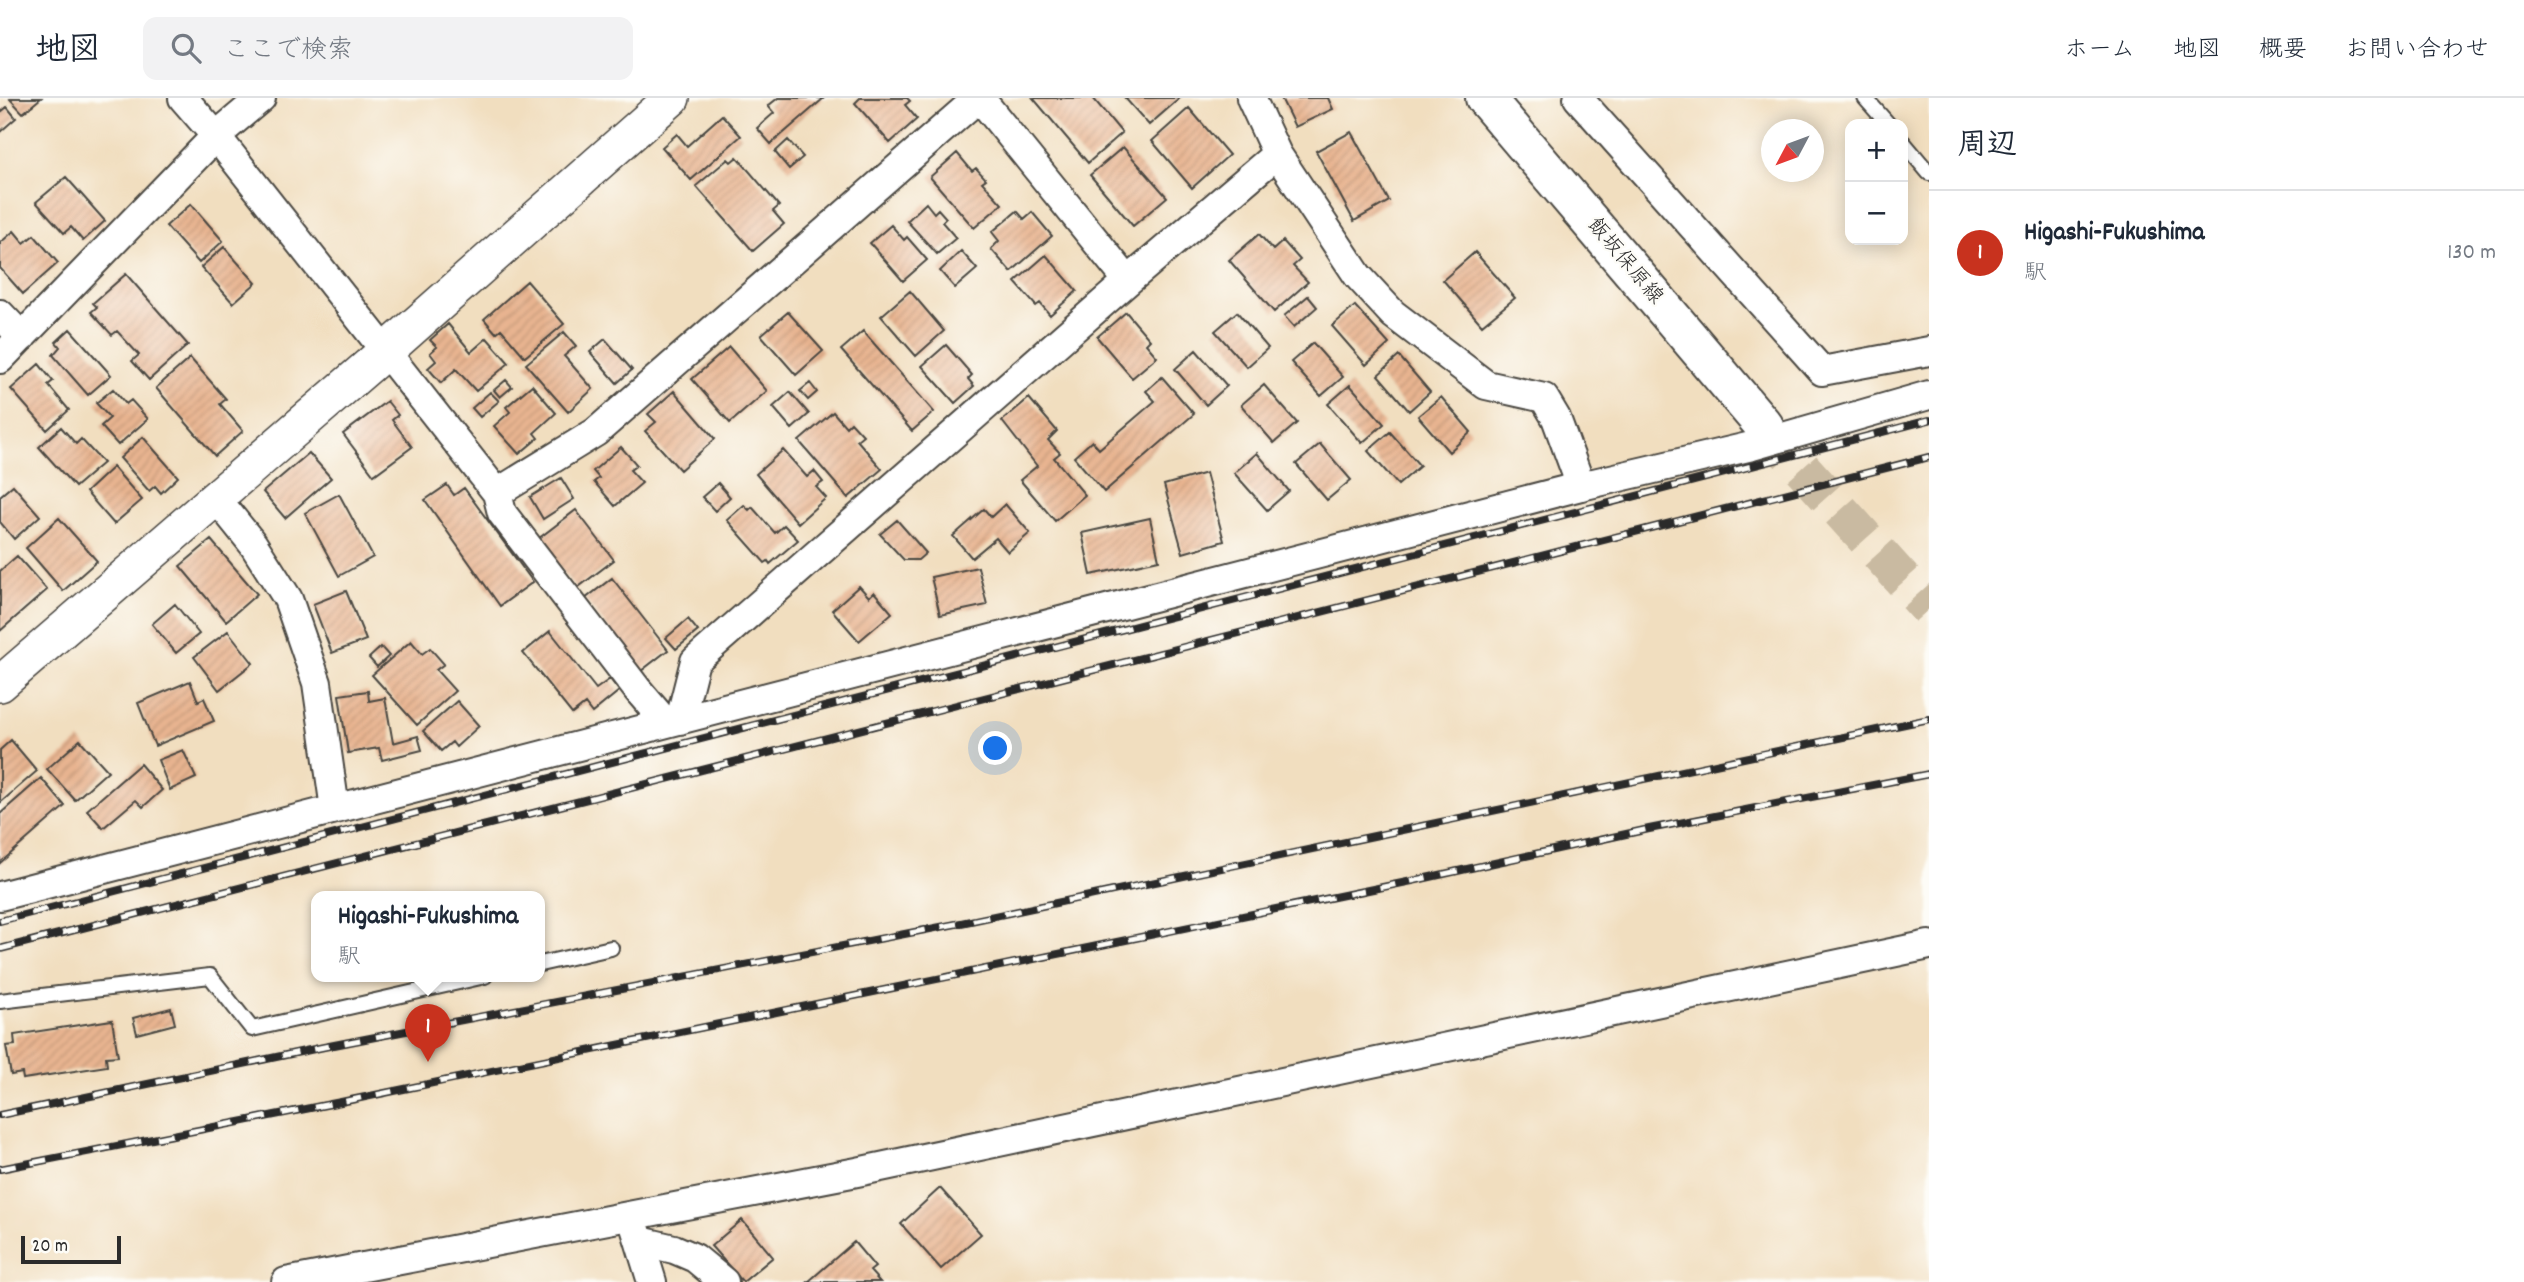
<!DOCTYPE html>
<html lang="ja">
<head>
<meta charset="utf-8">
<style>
  :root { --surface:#fff; --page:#f2f2f3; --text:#1f2937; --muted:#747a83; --line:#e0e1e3; --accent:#c8321e }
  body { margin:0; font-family:Dekko,"Klee One",sans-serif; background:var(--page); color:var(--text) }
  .controls { position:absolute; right:21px; top:21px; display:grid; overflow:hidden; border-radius:14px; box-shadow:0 4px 18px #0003 }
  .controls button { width:63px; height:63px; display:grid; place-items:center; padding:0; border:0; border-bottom:2px solid var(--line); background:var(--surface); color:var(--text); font:35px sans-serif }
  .compass { position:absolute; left:1761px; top:21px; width:63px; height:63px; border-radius:50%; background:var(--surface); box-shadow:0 4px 18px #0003; rotate:229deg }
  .scale { position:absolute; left:21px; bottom:18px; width:100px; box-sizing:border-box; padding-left:7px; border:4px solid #2b2b2b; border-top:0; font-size:19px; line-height:24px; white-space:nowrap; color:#2b2b2b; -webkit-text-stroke:5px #fdfcf7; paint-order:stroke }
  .you { position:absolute; left:996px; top:651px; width:24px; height:24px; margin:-18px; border:5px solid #fff; border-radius:50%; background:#1a73e8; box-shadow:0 0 0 10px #1a73e833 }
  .badge { display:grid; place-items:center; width:46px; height:46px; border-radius:50%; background:var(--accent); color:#fff; font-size:23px; font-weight:700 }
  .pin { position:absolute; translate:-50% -58px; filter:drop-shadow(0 2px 4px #0008) }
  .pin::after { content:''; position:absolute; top:37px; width:24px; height:21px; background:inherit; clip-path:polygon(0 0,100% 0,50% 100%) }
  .popup { position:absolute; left:311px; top:793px; width:234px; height:91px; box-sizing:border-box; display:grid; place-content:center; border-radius:14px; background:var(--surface); filter:drop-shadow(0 2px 5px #0005); font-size:23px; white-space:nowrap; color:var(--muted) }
  .popup b { font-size:26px; color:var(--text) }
  .popup::after { content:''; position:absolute; left:50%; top:100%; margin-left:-14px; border:14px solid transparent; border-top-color:var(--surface) }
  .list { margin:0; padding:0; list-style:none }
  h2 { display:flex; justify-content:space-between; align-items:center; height:91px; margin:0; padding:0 28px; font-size:30px }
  h2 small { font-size:23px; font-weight:400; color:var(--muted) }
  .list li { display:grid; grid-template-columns:46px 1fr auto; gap:21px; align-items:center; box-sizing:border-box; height:126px; padding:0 28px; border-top:2px solid var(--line) }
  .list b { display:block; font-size:26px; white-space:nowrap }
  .list p { margin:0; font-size:23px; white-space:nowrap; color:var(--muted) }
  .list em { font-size:23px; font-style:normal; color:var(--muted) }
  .icon { flex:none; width:38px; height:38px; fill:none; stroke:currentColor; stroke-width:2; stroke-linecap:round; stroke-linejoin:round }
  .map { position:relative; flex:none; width:1929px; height:1184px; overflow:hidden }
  header { display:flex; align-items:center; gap:42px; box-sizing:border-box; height:98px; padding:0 35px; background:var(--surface); border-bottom:2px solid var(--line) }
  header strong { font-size:33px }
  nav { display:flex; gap:38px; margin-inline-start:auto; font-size:24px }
  .search { width:490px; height:63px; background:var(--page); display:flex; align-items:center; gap:18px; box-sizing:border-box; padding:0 24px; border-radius:14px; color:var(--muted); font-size:26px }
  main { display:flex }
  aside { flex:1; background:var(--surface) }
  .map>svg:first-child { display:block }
  .building { fill:url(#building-hatch) }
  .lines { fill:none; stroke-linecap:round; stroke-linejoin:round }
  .secondary-tunnel { stroke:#c9baa1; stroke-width:38; stroke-dasharray:38 19; stroke-linecap:butt }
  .service-casing { stroke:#494641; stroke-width:18 }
  .minor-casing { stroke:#494641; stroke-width:32 }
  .tertiary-casing { stroke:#494641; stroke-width:38 }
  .secondary-casing { stroke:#494641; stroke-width:42 }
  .service { stroke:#fff; stroke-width:14 }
  .minor { stroke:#fff; stroke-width:28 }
  .tertiary { stroke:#fff; stroke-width:35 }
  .secondary { stroke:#fff; stroke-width:38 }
  .rail-casing { stroke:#2b2b2b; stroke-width:8 }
  .rail { stroke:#fdfcf7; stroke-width:5; stroke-dasharray:16; stroke-linecap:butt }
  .labels { text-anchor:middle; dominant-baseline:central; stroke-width:5; stroke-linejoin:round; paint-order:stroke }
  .street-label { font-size:21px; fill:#2b2b2b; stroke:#fdfcf7 }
</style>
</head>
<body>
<header>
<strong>地図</strong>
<div class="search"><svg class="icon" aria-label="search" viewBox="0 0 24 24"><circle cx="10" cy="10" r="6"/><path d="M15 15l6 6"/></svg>ここで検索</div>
<nav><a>ホーム</a><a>地図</a><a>概要</a><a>お問い合わせ</a></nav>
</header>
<main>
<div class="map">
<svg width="1929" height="1184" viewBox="0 0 1929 1184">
  <defs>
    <pattern id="building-hatch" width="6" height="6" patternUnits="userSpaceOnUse" patternTransform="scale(1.75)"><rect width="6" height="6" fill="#e8b490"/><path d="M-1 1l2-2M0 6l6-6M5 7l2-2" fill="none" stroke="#c79b7c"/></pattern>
  </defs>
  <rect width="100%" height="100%" fill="#fdfcf7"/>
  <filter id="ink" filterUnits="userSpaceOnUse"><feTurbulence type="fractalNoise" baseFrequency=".0143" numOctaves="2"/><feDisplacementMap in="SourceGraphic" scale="14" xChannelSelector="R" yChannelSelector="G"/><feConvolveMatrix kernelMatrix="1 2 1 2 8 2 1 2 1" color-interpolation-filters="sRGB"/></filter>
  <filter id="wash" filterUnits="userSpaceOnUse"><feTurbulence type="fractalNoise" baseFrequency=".00686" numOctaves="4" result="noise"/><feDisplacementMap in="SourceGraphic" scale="28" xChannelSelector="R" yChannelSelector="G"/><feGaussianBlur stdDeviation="1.57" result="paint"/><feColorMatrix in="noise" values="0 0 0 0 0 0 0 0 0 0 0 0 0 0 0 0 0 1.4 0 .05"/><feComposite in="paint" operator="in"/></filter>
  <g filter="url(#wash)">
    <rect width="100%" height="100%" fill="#f1debf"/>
    <g id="blocks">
      <path class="building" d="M12,0h29l-18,15 -13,-14z
        M778,0h46l-53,46 -14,-16 17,-15 -6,-7z
        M860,0h47l3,3 -5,4 12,14 -27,24 -35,-40z
        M1033,0h60l29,35 -34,30z
        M1125,0h55l-31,27z
        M1281,0h47l5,11 -38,18z
        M7,9l9,11 -16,14v-19z
        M1189,10l40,47 -37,33 -40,-47z
        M722,17l19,21 -50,44 -29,-33 15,-13 10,12z
        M1351,34l38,69 -35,20 -38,-70z
        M788,42l15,17 -14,12 -14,-17z
        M1123,49l44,50 -34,29 -43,-51z
        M957,55l15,18 4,-3 10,11 -4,3 20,22 -28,24 -44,-51z
        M737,59l42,49 -6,5 11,13 -31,27 -57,-65 32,-27 3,3z
        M66,79l39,44 -22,20 -12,-14 -7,6 -28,-31z
        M926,105l8,10 4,-4 8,9 -4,4 14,16 -19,16 -30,-33z
        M191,106l32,37 -24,22 -33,-37z
        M1017,113l7,8 8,-7 20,24 -41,36 -20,-23 8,-8 -7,-9z
        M891,127l13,15 3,-3 20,23 -24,21 -33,-38z
        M14,133l10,12 10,-8 24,28 -35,31 -23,-26v-25z
        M1259,136l14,16 10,-9 17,19 -7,6 15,16 -34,30 -45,-52z
        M224,149l32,36 -23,20 -32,-36z
        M961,153l16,18 -22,19 -15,-17z
        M1475,154l40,46 -33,27 -39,-45z
        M1046,157l31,36 -27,24 -10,-12 -4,3 -21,-24z
        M126,176l62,71 -39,35 -17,-19 7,-6 -22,-24 -5,4 -21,-23 6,-5 -4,-4z
        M527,183l37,43 -39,33 -24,-28 -5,4 -12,-14z
        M910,193l34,40 -28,25 -35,-40z
        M1308,198l9,11 -23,20 -10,-11z
        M1355,208l34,38 -23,21 -34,-39z
        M788,214l35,39 -27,24 -35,-40z
        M1126,214l24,28 -4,4 11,13 -25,21 -35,-41z
        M1237,214l31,36 -21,19 -32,-36z
        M448,226l23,28 16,-14 22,25 -33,28 -20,-22 -15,14 -13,-15 8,-7 -6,-8 7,-6 -7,-7z
        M70,231l41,46 -23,20 -35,-40 7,-8 -4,-5z
        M863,233l71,81 -22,19 -71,-81z
        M564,234l12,14 -12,10 29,33 -25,23 -42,-48z
        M605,241l27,31 -15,13 -27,-31z
        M1313,245l30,34 -22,19 -30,-34z
        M946,247l26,30 -4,4 6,7 -19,17 -33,-37z
        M729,249l38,44 -37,32 -38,-44z
        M1196,252l31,36 -21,19 -31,-36z
        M1399,258l31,36 -21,19 -31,-36z
        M190,260l36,41 -6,5 23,27 -28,25 -59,-68z
        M39,266l14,17 -5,4 21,25 -22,20 -36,-41z
        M1162,279l32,37 -90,78 -30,-35 18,-16 7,8 56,-48 -9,-10z
        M506,282l6,7 -12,10 -6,-7z
        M810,285l7,9 -9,8 -8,-9z
        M532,287l24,28 -22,20 4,5 -19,16 -25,-28 16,-14 -4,-5z
        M1264,287l33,38 -23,20 -33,-38z
        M1350,287l34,39 -22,19 -34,-39z
        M113,291l13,15 5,-4 17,19 -30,26 -17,-19 9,-8 -14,-15z
        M674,293l41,48 -35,31 -35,-39 11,-9 -8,-8z
        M490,294l9,9 -19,16 -8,-9z
        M790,294l19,22 -17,15 -19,-22z
        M1441,299l30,35 -22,20 -31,-36z
        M1029,300l28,33 -9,9 12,13 -6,5 31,37 -30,26 -35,-41 17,-14 -35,-45z
        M387,303l11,14 -6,5 20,27 -38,28 -31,-41z
        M833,314l13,15 5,-5 12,13 -6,5 25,29 -34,29 -49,-57z
        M61,329l15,17 5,-5 22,24 -28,24 -36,-40z
        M1390,334l30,34 -22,19 -30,-34z
        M143,339l35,40 -17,16 -6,-7 -6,5 -29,-33z
        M1320,346l31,36 -24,20 -31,-36z
        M621,349l16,18 -7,5 12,13 -27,23 -21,-24 5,-4 -6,-7z
        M783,352l24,27 7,-6 9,11 -7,5 10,11 -28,25 -42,-49z
        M309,355l22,25 -46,40 -22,-26z
        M1257,355l32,38 -22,19 -33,-37z
        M113,369l29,33 -28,24 -28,-32z
        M1206,375l18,68 -41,12 -19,-68z
        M561,380l13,21 -31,20 -13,-22z
        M718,385l12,14 -15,14 -13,-14z
        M13,387l27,31 -26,23 -14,-17v-26z
        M447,387l7,10 10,-7 69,94 -33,24 -75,-106z
        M339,396l34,63 -34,19 -34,-63z
        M1005,406l25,29 -22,19 -12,-14 -24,20 -19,-22 31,-27 7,8z
        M744,407l5,5 3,-3 23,26 9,-8 14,15 -28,24 -2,-3 -3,2 -38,-43z
        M576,412l38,50 -38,29 -38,-50z
        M59,420l38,43 -34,30 -37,-43z
        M1150,420l9,42 -68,15 -9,-42z
        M897,422l29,33 -8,7h-14l-24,-26z
        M211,442l46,54 -31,27 -46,-55z
        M17,458l30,34 -47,41v-60z
        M978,469l9,38 -47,10 -9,-38z
        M612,480l56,72 -27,21 -56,-72z
        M859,488l10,11 5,-5 18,21 -33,28 -27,-31z
        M346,493l20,49 -34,13 -19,-49z
        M175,506l24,30 -23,19 -24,-29z
        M688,521l10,12 -22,18 -10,-11z
        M228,533l25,32 -34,27 -25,-33z
        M550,533l46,58 14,-10 9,12 -27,22 -7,-9 -13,10 -49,-61z
        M411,543l11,13 8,-6 14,16 -8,6 19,21 -38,34 -45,-50z
        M381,549l8,9 -12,11 -8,-9z
        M190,583l8,20 6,-3 10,23 -59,25 -17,-43z
        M368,593l1,10 16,-3 8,45 25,-7 4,14 -40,10 -3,-12 -31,5 -9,-58z
        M457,603l22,25 -23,21 -4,-5 -11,9 -18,-20z
        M11,642l26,31 -37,32v-53z
        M80,642l28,31 -33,29 -28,-31z
        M183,652l13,28 -26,12 -12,-30z
        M140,666l22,26 -19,17 -7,-7 -33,28 -16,-18z
        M41,680l24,28 -65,57v-49z
        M171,910l4,16 -38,10 -4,-16z
        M112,922l6,36 -12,1 1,9 -84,13 -1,-6 -11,2 -5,-29 9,-1 -1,-10z
        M940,1090l41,46 -40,35 -40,-45z
        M742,1122l31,37 -30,25 -32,-36z
        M854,1144l21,25 -5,4 10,11h-72z"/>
    </g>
  </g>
  <g filter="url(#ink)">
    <use href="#blocks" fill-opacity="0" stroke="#494641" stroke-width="2"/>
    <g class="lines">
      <path class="secondary-tunnel" d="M1764,328l165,183"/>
      <defs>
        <path id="service" d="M1865,0l23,26
          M1903,44l26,31
          M540,866l71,-16
          M0,903l210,-25 42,53 233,-53"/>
        <path id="minor" d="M183,0l33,38 45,-38
          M980,0l148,183
          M1251,0l26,56 81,122 35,38 93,71 58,13 12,20 25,68
          M1578,0l244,273 107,-20
          M0,216l22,23
          M0,261l216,-223 281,357 99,-61 382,-334
          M497,395l5,20 135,176 29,34
          M216,400l37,46 35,55 29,84 18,126
          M680,622l15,-59 433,-380 149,-127
          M0,798l1581,-410 171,-40 177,-51
          M635,1129l17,55
          M640,1143l34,8 21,9 29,24
          M286,1184l571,-110 1072,-227"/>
        <path id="tertiary" d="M0,586l386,-333 286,-253"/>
        <path id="secondary" d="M1485,0l279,328"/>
      </defs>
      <use href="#service" class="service-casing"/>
      <use href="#minor" class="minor-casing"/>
      <use href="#tertiary" class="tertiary-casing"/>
      <use href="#secondary" class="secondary-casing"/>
      <use href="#service" class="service"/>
      <use href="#minor" class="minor"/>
      <use href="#tertiary" class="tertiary"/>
      <use href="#secondary" class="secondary"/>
      <defs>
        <path id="rail" d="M0,823l1929,-501
          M0,851l1929,-492
          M0,1017l324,-68 637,-124 968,-204
          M0,1071l341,-67 1071,-221 237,-52 280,-55"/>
      </defs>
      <use href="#rail" class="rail-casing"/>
      <use href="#rail" class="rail"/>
    </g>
  </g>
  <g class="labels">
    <g class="street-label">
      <text transform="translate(1624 164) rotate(50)">飯坂保原線</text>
    </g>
  </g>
</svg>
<div class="controls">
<button>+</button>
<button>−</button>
</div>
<svg class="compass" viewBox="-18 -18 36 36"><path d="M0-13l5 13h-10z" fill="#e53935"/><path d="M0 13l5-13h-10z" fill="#747a83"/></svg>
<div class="scale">20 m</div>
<div class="you"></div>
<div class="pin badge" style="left:428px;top:964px">1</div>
<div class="popup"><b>Higashi-Fukushima</b>駅</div>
</div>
<aside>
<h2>周辺<small></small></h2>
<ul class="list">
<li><span class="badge">1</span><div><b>Higashi-Fukushima</b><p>駅</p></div><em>130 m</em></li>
</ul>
</aside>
</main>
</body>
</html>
